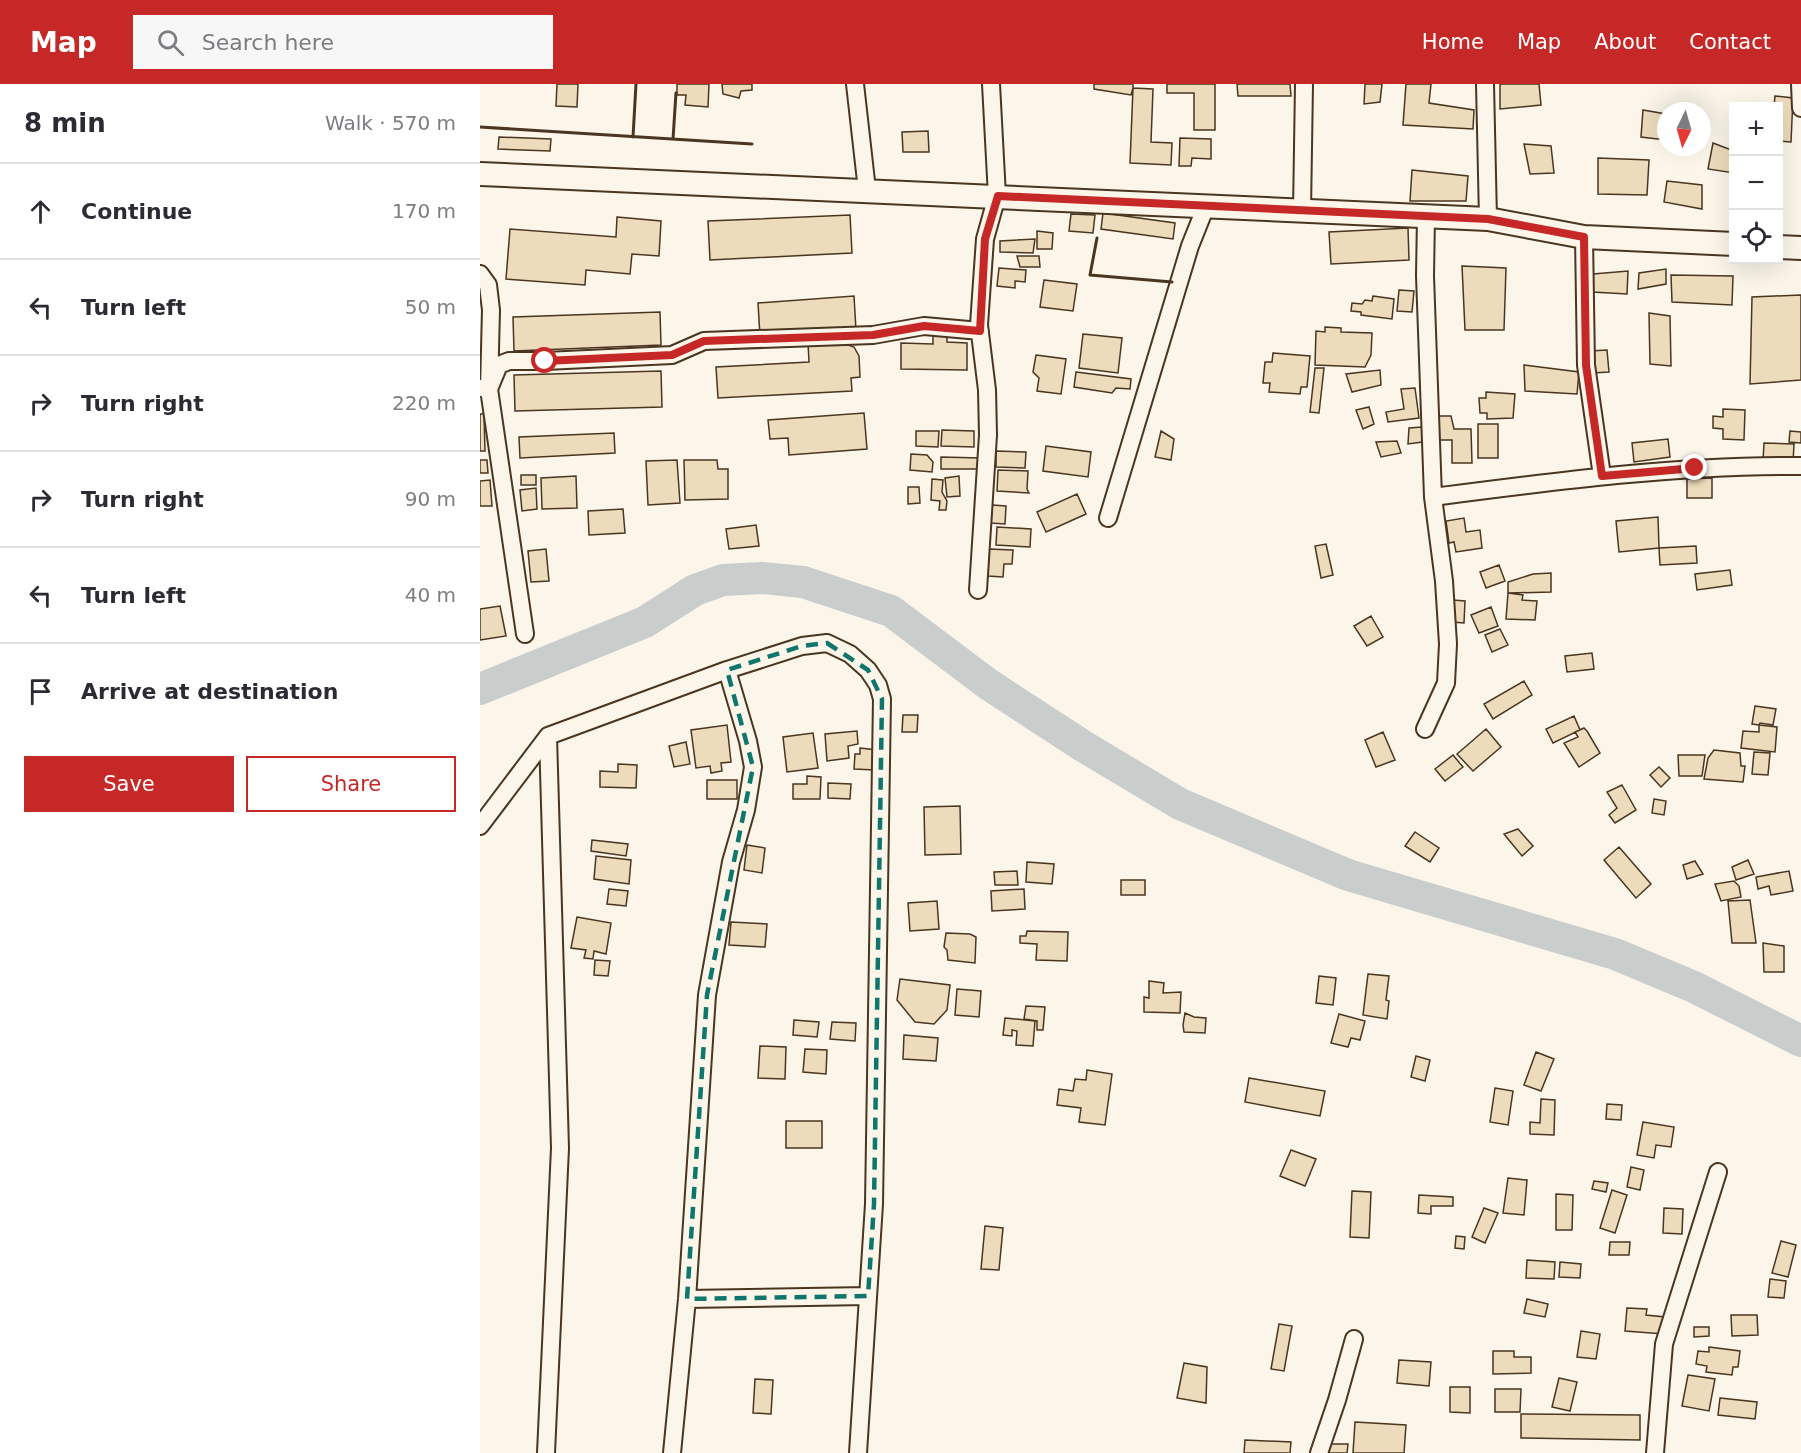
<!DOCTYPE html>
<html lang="en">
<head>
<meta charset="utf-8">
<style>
  :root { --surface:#fff; --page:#f7f7f7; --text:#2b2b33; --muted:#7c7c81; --line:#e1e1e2; --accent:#c62828 }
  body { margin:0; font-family:"DejaVu Sans",sans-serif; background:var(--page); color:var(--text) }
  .controls { position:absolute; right:18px; top:18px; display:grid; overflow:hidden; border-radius:0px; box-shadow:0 6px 24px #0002 }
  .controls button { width:54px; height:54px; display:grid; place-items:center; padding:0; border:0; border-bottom:2px solid var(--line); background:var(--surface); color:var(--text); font:30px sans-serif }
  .compass { position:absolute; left:1177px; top:18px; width:54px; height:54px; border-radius:50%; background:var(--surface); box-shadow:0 6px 24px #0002; rotate:185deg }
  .stop { position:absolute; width:18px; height:18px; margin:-14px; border:4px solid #c62828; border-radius:50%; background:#fff }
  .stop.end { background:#c62828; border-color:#fff; box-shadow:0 2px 6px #0008 }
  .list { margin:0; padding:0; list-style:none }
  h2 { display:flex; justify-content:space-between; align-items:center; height:78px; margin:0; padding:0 24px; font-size:26px }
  h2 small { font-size:20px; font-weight:400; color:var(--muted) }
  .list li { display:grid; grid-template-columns:39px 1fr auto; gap:18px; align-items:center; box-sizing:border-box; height:96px; padding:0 24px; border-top:2px solid var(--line) }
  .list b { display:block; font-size:22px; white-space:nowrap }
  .list em { font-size:20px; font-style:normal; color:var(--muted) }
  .actions { display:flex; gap:12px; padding:18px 24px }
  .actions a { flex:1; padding:14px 0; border:2px solid var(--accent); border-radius:0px; text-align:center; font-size:21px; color:var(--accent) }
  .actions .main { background:var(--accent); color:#fff }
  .icon { flex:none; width:33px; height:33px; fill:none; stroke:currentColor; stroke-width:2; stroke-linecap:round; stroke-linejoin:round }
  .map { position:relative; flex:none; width:1321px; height:1369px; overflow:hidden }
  header { display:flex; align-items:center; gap:36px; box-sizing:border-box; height:84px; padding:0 30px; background:var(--accent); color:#fff }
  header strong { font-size:28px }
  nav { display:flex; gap:33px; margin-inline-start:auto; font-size:21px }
  .search { width:420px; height:54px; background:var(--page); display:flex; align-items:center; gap:15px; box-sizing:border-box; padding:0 21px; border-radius:0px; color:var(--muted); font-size:22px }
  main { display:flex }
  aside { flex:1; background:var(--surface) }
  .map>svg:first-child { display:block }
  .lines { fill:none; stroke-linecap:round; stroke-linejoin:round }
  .river { stroke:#c9cecd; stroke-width:32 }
  .building { fill:#ecdcbc; stroke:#4a3520; stroke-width:1.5 }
  .street-casing { stroke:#4a3520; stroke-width:20 }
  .secondary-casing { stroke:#4a3520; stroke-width:26 }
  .street { stroke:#fbf6e9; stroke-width:16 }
  .secondary { stroke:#fbf6e9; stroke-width:22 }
  .wall { stroke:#4a3520; stroke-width:3 }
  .route { stroke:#c62828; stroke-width:8 }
  .marked { fill:none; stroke:#0f766e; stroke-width:4.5; stroke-dasharray:12 8; stroke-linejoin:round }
</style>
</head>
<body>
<header>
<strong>Map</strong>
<div class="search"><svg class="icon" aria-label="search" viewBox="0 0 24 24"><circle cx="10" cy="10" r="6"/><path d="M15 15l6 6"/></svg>Search here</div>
<nav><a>Home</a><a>Map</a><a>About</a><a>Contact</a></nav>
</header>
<main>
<aside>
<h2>8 min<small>Walk · 570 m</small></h2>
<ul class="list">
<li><svg class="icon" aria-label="ahead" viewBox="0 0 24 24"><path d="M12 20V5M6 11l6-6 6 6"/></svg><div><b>Continue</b></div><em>170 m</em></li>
<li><svg class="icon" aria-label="left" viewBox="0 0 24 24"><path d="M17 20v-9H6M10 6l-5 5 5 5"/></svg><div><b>Turn left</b></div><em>50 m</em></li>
<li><svg class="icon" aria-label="right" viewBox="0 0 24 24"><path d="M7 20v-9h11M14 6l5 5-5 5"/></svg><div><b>Turn right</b></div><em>220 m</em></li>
<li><svg class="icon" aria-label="right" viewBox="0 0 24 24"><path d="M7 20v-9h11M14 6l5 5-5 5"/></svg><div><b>Turn right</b></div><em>90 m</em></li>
<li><svg class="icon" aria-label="left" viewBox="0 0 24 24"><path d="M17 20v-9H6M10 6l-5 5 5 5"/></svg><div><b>Turn left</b></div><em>40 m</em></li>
<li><svg class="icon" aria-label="arrive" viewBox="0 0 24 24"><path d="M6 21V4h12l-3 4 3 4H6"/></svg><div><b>Arrive at destination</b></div></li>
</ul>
<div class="actions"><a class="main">Save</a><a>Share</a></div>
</aside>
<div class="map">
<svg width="1321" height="1369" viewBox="0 0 1321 1369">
  <rect width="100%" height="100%" fill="#fbf6e9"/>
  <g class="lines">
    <path class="river" d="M0,605l165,-67 50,-32 28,-10 39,-2 41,4 88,29 97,73 95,62 97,58 168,71 267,79 79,33 107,54"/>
  </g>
  <path class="building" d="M77,0h21l-1,23 -21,-1z
    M197,0h32l-1,23 -23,-2 1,-10h-9z
    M242,0h30v6l-11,1 -2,7 -16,-4z
    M614,0h39v4l-2,7 -37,-6z
    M687,0h48v46h-21v-37h-27z
    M757,0h53l1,12h-53z
    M885,0h17l-2,18 -16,2z
    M926,0h25l-2,19 45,7 -1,19 -70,-4z
    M1020,0h39l2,21 -41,4z
    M653,4l20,1 -2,53 21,1 -1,22 -41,-2z
    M1295,12l18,2 -2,44 -13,-1v-35h-4z
    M1163,26l23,4v26l-25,-3z
    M448,47l1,21h-26l-1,-20z
    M19,53l52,2 -1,12 -52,-2z
    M700,54l31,1v20l-19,-1 -1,8h-12z
    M1233,59l21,8v22l-26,-4z
    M1044,60l27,2 3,27 -24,1z
    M1118,74l51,2 -2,35 -49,-1z
    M932,86l56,6 -2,25h-56z
    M1187,97l35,4v24l-38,-7z
    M623,129l72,10 -2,16 -72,-10z
    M591,130l24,1 -2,18 -24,-2z
    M370,131l2,38 -142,7 -2,-39z
    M137,133l44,4 -2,35 -27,-2 -2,20 -44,-4 -1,15 -79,-6 4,-50 106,8z
    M928,144l1,32 -78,4 -2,-32z
    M557,147l16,2 -1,16h-15z
    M555,155l-2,14 -33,-1v-11z
    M537,172h22l1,11h-20z
    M982,182l44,2 -2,62h-39z
    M519,184l27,2 -1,12 -10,-1v7l-18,-2z
    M1186,185v15l-28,5 1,-16z
    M1148,187l-1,23 -35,-2 1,-18z
    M1191,191l62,1 -1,29 -60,-3z
    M564,196l33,4 -4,27 -33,-4z
    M919,206l15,1 -2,21 -15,-1z
    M1321,211v85l-51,4 2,-87z
    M374,212l2,34 -96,6 -2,-33z
    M893,212l21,3 -2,20 -31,-4v-3l-10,-1 1,-8 10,1 3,-4 7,1z
    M180,228l1,33 -147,6 -1,-34z
    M1169,229l21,3 1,50 -21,-2z
    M845,243l16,1v4l31,1 -1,22 -6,12 -50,-2 1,-34 9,1z
    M603,250l39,4 -4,35 -39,-5z
    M453,252h14v6l20,1v27l-66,-1v-26l32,1z
    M359,258l15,5 5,9 1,21 -9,1 1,13 -134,7 -2,-31 93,-5 -1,-19z
    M1127,266l2,22 -17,1 -2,-22z
    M793,269l37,3 -3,31h-6l-1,7 -31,-2 1,-9h-7l2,-21h7z
    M556,271l30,4 -5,35 -24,-3 2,-13 -6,-6z
    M1044,281l55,7 -2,22 -52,-3z
    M835,284h9l-5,45 -9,-1z
    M900,286l1,15 -29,7 -6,-18z
    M181,287l1,36 -147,4 -1,-36z
    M596,288l55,7 -1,10 -14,-1 -4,5 -38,-6z
    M935,304l4,30 -31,4 -2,-10 18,-3 -3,-20z
    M1006,308l29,2 -2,24 -26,1v-6h-7l-1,-15h7z
    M889,323l5,17 -11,5 -7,-19z
    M1243,325l22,1 -1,30 -21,-1v-10l-10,-1v-12l10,1z
    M384,329l3,36 -78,6 -1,-17 -18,1 -2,-19z
    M0,330h4l1,37h-5z
    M958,332h13l3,13h17l1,34h-20v-23h-14z
    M998,340h20v34h-20z
    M942,343v15l-14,2 1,-16z
    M462,346l32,1v16l-33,-1z
    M436,347h23l-1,16 -22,-1z
    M681,347l13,8 -3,21 -16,-3z
    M1310,347l11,1v11l-12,-1z
    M134,349l1,20 -95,5 -1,-21z
    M1188,355l2,18 -36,5 -2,-19z
    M917,357l4,12 -20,4 -5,-15z
    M1284,359l30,1 -1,19 -30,-2z
    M566,362l45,6 -3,25 -45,-6z
    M516,367l30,1 -1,16 -29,-1z
    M431,370l16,1 6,7 -1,10 -22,-2z
    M461,373l39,1v11h-39z
    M0,376h7l1,13h-8z
    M197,376l3,43 -32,2 -2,-44z
    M204,376h33l1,9h10v30l-43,1z
    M518,386l30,1 -1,18 2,4 -32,-2z
    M41,391h15v10h-15z
    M96,392l1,32 -35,1 -1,-31z
    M479,392l1,20 -13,1 -2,-19z
    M1232,394v20h-25v-19z
    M452,395l11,1 -1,12 5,9 -1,9h-7l1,-9 -9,-1z
    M10,396l2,26h-12v-25z
    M428,403h11l1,16 -12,1z
    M56,404l1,21 -15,2 -2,-21z
    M597,410l9,20 -40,18 -9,-20z
    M512,421l14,1 -1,18 -14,-1z
    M143,425l2,24 -36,2 -1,-24z
    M1178,433l1,31 -40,4 -3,-31z
    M984,434l2,14 14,-2 2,18 -26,4 -2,-10 -5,1 -3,-22z
    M276,441l3,21 -30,3 -3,-20z
    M517,443l34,2 -1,18 -34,-2z
    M846,460l7,31 -12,3 -6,-32z
    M1216,462l1,17 -37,2 -1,-17z
    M66,465l3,32 -18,1 -3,-31z
    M509,465l24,1 -1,14h-8l-1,13 -15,-1z
    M1019,481l6,16 -19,7 -6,-16z
    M1250,486l2,15 -35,5 -2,-16z
    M1071,489v19l-43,1v-11l25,-8z
    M1028,509l15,2 -1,5 15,1 -2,19 -29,-1z
    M973,516l12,1 -1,22 -12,-1z
    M20,522l6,30 -26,4v-31z
    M1011,523l7,19 -19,7 -8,-18z
    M891,532l12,21 -16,9 -13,-20z
    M1020,545l8,16 -16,7 -7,-17z
    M1112,569l2,16 -27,3 -2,-16z
    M1044,597l8,14 -39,24 -9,-15z
    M1275,622l21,3 -3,16 -13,-2 -1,2 -7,-1z
    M423,631h15l-1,17h-15z
    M1094,632l6,14 -27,13 -7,-14z
    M247,641l4,37 -10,1 1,8 -11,2 -1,-7 -14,2 -5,-38z
    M1279,641l18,2 -2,25 -34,-4 2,-17 16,1z
    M1104,644l3,3 13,22 -21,14 -15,-24 14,-6 -3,-5z
    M1006,645l15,18 -28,24 -16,-17z
    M377,647l1,13 -10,2 1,12 -22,3 -2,-27z
    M903,648l12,28 -19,7 -11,-27z
    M333,649l5,35 -31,4 -4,-35z
    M206,658l4,22 -16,3 -5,-21z
    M380,664l17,2 -2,20 -21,-1 1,-15h5z
    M1234,666l26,3 1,13h4l-2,16 -39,-3 4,-21z
    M1274,668l16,1 -2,22 -16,-1z
    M973,671l10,12 -18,14 -10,-12z
    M1198,671h27l-3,21h-23z
    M138,680l19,1 -1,23 -36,-1v-16l18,1z
    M1179,683l11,11 -9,9 -11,-12z
    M327,692l14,1 -1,22h-27v-15h14z
    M227,696h30v19h-30z
    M348,699l23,1 -1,15 -22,-1z
    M1142,701l14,25 -21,13 -6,-8 8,-7 -10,-16z
    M1174,715l12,2 -2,14 -12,-2z
    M480,722l1,48 -36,1 -1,-48z
    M1038,745l15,17 -11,10 -18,-22z
    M935,748l24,16 -9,14 -25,-16z
    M112,756l36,4 -2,12 -35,-5z
    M267,761l18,3 -3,25 -18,-3z
    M1139,763l32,37 -15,14 -32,-38z
    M116,772l35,4 -2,24 -35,-5z
    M1268,776l6,14 -18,6 -4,-13z
    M1215,777l8,13 -16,5 -4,-14z
    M547,778l27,2 -2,20 -26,-2z
    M537,787l1,14h-23l-1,-13z
    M1309,787l4,20 -22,4 -2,-9 -11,3 -2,-12z
    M641,796h24v15h-24z
    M1254,797l5,5 2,11 -20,4 -6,-17z
    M129,805l19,2 -2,15 -19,-2z
    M544,805l1,20 -33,2 -1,-20z
    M1270,816l6,43h-24l-4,-42z
    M457,817l2,28 -29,2 -2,-28z
    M97,833l34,6 -5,31 -12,-3 -1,8 -9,-1 2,-8 -15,-2z
    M251,838l36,2 -2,23 -36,-2z
    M547,847l41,1 -1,29 -31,-1 1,-16 -17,-1v-7h6z
    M466,849l24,1 6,3 -1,26 -27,-3 -1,-10 -3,-3z
    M1283,859l21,3v26h-20z
    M115,876l15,1 -2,15 -14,-1z
    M888,890l21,2 -3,24 3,1 -2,18 -24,-4z
    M839,892l17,2 -3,27 -17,-2z
    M420,895l50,6 -3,25 -13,14 -19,-2 -18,-22z
    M669,897l15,2 -1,10 18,-1 -1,21 -36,-1v-15l5,1z
    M477,905l24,2 -2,26 -24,-2z
    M546,922l19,1 -2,23h-6v-9l-13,-2z
    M705,929l9,4 12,1 -1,15 -21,-1 -1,-7z
    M859,930l26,7 -5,19 -9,-2 -3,9 -17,-4z
    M525,934l30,3 -2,25 -17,-1 1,-14 -5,-1v6l-9,-1z
    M314,936l25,2 -2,15 -24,-2z
    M352,938l24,1 -1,18 -25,-2z
    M424,951l34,3 -2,23 -33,-2z
    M280,962l26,1 -1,32 -27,-1z
    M325,965l22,1 -1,24 -23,-2z
    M1056,968l18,7 -13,32 -17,-6z
    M936,972l14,4 -5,21 -14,-4z
    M607,986l25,4 -7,51 -26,-3 2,-14 -24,-3 2,-16 14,2 2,-12 11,1z
    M769,994l76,13 -5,25 -75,-14z
    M1015,1004l18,3 -5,34 -18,-3z
    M1061,1015l14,1 -1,35 -24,-1v-12l10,1z
    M1127,1020l15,1 -1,15 -15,-1z
    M306,1037h36v27h-36z
    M1163,1038l31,5 -3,20 -15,-2 -2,13 -17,-3z
    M811,1066l25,9 -11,27 -25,-10z
    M1151,1083l13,3 -4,20 -13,-3z
    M1028,1094l19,2 -3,35 -21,-2z
    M1114,1097l14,2 -2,9 -14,-3z
    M1132,1106l15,5 -12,38 -15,-5z
    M872,1107l19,1 -2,46 -19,-1z
    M1076,1110l17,1 -1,35h-16z
    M939,1111l34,2v9h-22v8l-13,-1z
    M1004,1124l14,5 -13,30 -13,-6z
    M1184,1124l19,1 -1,25 -19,-1z
    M505,1142l18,2 -4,42 -18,-1z
    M976,1152l9,1 -1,12 -9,-1z
    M1301,1157l15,4 -8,32 -16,-4z
    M1130,1158h20l-1,13h-20z
    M1047,1176l28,2 -1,17 -28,-1z
    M1080,1178l21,2 -1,14 -21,-1z
    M1290,1195l16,2 -2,17 -16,-1z
    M1047,1215l21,5 -3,13 -21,-4z
    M1147,1224l20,1 -1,6 19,2 -1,17 -39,-3z
    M1251,1231h26l1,20 -26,1z
    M799,1240l13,2 -8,45 -13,-2z
    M1214,1243h15v9l-15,1z
    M1101,1247l19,3 -4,25 -19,-2z
    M1229,1263l31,4 -2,16h-5l-1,8 -26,-3 1,-6 -11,-2 2,-13 11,1z
    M1013,1267h21v6h17v16l-38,1z
    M919,1276l32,2 -2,24 -32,-3z
    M704,1279l23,4 -1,36 -29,-5z
    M1208,1291l27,4 -6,32 -27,-5z
    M1079,1294l18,4 -7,29 -18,-4z
    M275,1295l18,1 -2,34 -18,-1z
    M970,1303h20v26l-20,-1z
    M1015,1305h26l-1,23h-25z
    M1240,1314l37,4 -2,17 -37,-4z
    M1041,1330l119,1v25l-119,-2z
    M875,1338l51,3 -2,28h-51z
    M765,1356l46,2 -1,11h-46z
    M849,1360h19l-1,9h-19z"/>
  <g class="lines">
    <defs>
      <path id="street" d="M375,0l12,106
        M1005,0l3,135
        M1320,0l1,24
        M822,127l2,-127
        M1104,153l2,128 16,111
        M0,190l8,11 3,25 -2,79 36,245
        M0,304l9,1 10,-24 10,-4h36l127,-6 32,-14 169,-6 51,-9 56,5
        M953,413c123,-16 244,-32 368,-31
        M628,434l82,-272 16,-40
        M498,506l10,-155 -1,-45 -8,-65 6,-86 12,-43 -6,-112
        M945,645l21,-46 2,-39 -4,-63 -11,-84 -8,-221 1,-60
        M0,742l68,-90 179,-66 75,-24 25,-3 23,11 18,16 10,15 4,14 -8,505 -16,249
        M207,1215l181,-3
        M66,1369l14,-305 -12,-412
        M192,1369l15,-154 20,-304 24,-133 15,-52 7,-43 -5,-26 -21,-71
        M839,1369l18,-53 17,-61
        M1175,1369l9,-109 54,-172"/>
      <path id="secondary" d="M0,90l1008,45 96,18 150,7
        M1298,163l23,1"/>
    </defs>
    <use href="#street" class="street-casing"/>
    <use href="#secondary" class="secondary-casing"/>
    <use href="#street" class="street"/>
    <use href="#secondary" class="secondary"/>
    <path class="wall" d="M0,43l272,17
      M153,53l3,-53
      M193,55l3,-46
      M617,154l-7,37 82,7"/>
  </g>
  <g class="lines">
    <path class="route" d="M65,277l127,-6 32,-14 169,-6 51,-9 56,5 5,-92 13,-43 490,23 96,18 2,128 16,111 93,-8"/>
  </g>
  <path class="marked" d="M347,559l41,27 14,29 -8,505 -6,92 -181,3 20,-304 46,-228 -26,-97 75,-24z"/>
</svg>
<div class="controls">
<button>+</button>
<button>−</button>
<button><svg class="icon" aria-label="locate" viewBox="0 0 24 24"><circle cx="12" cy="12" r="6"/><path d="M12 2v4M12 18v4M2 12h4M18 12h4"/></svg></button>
</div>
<svg class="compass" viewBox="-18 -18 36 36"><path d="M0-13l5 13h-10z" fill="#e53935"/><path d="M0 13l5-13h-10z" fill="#7c7c81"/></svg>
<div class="stop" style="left:65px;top:277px"></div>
<div class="stop end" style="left:1215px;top:384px"></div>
</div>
</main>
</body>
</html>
